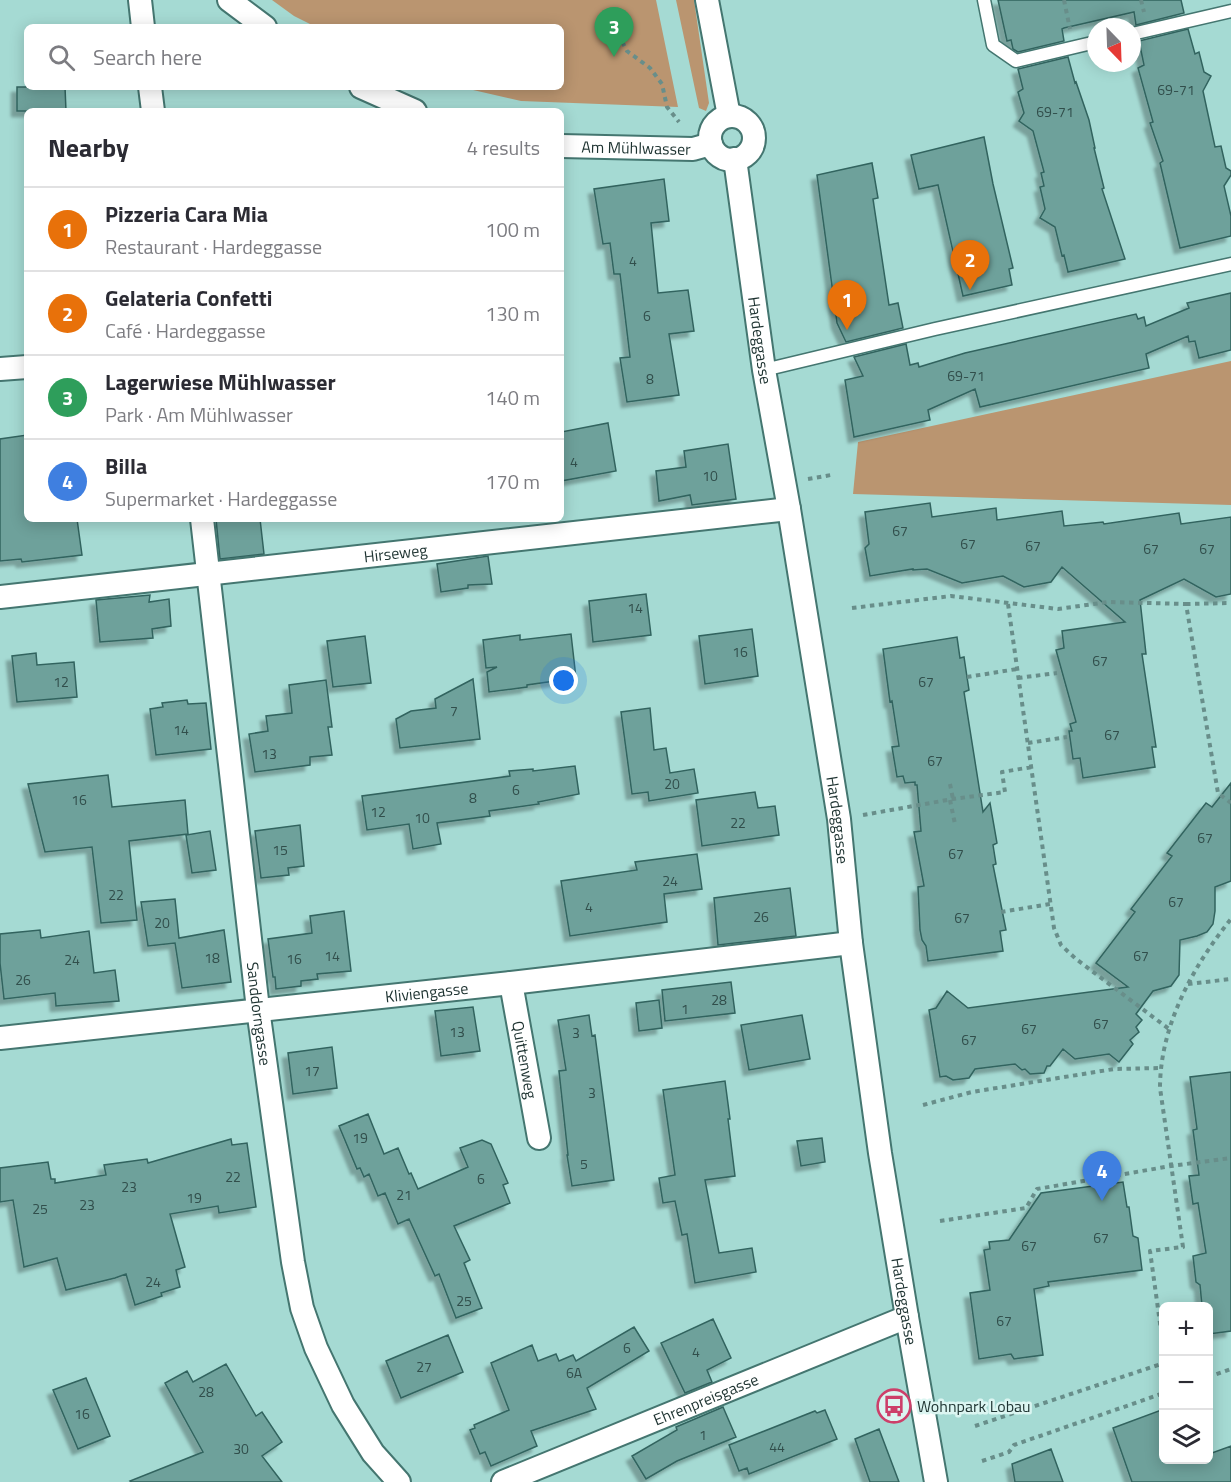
<!DOCTYPE html>
<html lang="en">
<head>
<meta charset="utf-8">
<style>
  :root { --surface:#fff; --page:#f7f7f7; --text:#2b2b33; --muted:#7c7c81; --line:#e1e1e2; --accent:#ea580c }
  body { margin:0; font-family:"Titillium Web",sans-serif; background:var(--page); color:var(--text) }
  .controls { position:absolute; right:18px; bottom:18px; display:grid; overflow:hidden; border-radius:9px; box-shadow:0 3px 15px #0003 }
  .controls button { width:54px; height:54px; display:grid; place-items:center; padding:0; border:0; border-bottom:2px solid var(--line); background:var(--surface); color:var(--text); font:30px sans-serif }
  .compass { position:absolute; left:1087px; top:18px; width:54px; height:54px; border-radius:50%; background:var(--surface); box-shadow:0 3px 15px #0003; rotate:157deg }
  .you { position:absolute; left:564px; top:681px; width:21px; height:21px; margin:-15px; border:4px solid #fff; border-radius:50%; background:#1a73e8; box-shadow:0 0 0 9px #1a73e833 }
  .badge { display:grid; place-items:center; width:39px; height:39px; border-radius:50%; background:var(--accent); color:#fff; font-size:20px; font-weight:700 }
  .pin { position:absolute; translate:-50% -50px; filter:drop-shadow(0 2px 3px #0008) }
  .pin::after { content:''; position:absolute; top:32px; width:21px; height:18px; background:inherit; clip-path:polygon(0 0,100% 0,50% 100%) }
  .list { margin:0; padding:0; list-style:none }
  h2 { display:flex; justify-content:space-between; align-items:center; height:78px; margin:0; padding:0 24px; font-size:26px }
  h2 small { font-size:20px; font-weight:400; color:var(--muted) }
  .list li { display:grid; grid-template-columns:39px 1fr auto; gap:18px; align-items:center; box-sizing:border-box; height:84px; padding:0 24px; border-top:2px solid var(--line) }
  .list b { display:block; font-size:22px; white-space:nowrap }
  .list p { margin:0; font-size:20px; white-space:nowrap; color:var(--muted) }
  .list em { font-size:20px; font-style:normal; color:var(--muted) }
  .icon { flex:none; width:33px; height:33px; fill:none; stroke:currentColor; stroke-width:2; stroke-linecap:round; stroke-linejoin:round }
  .map { position:relative; flex:none; width:1231px; height:1482px; overflow:hidden }
  .search { position:absolute; background:var(--surface); box-shadow:0 3px 15px #0003; left:24px; top:24px; width:540px; height:66px; display:flex; align-items:center; gap:15px; box-sizing:border-box; padding:0 21px; border-radius:9px; color:var(--muted); font-size:22px }
  .panel { position:absolute; background:var(--surface); box-shadow:0 3px 15px #0003; left:24px; top:108px; width:540px; height:414px; border-radius:9px }
  .map>svg:first-child { display:block }
  .green { fill:#ba9570 }
  .building { fill:#6ea19b; stroke:#32645f; stroke-width:1.5; filter:url(#shadow) }
  .lines { fill:none; stroke-linecap:round; stroke-linejoin:round }
  .service-casing { stroke:#447670; stroke-width:15 }
  .minor-casing { stroke:#447670; stroke-width:26 }
  .path { stroke:#688e8a; stroke-width:4; stroke-dasharray:4.5 4.5; stroke-linecap:butt }
  .service { stroke:#fff; stroke-width:12 }
  .minor { stroke:#fff; stroke-width:22 }
  .labels { text-anchor:middle; dominant-baseline:central; stroke-width:5; stroke-linejoin:round; paint-order:stroke }
  .number-label { font-size:14px; fill:#314e4b }
  .street-label { font-size:16px; fill:#1d3230; stroke:#dbf5f1 }
  .poi-label { font-size:16px; fill:#1d3230; stroke:#dbf5f1; text-anchor:start }
</style>
</head>
<body>
<div class="map">
<svg width="1231" height="1482" viewBox="0 0 1231 1482">
  <defs>
    <filter id="shadow"><feDropShadow dx="-5.5" dy="5.5" stdDeviation="1.5" flood-color="#0004"/></filter>
  </defs>
  <rect width="100%" height="100%" fill="#a5dad3"/>
  <path class="green" d="M272,0h384l22,107 -157,-6 -61,-14h101v-60h-245l-22,-11z
    M676,0h18l15,103 -3,8 -7,-3z
    M1231,361v144l-378,-11 5,-52z"/>
  <path class="building" d="M998,0h183l3,13 -48,12 -2,-13 -70,16 -2,1 2,12 -46,11 -5,-3 -2,-9 -4,1z
    M1188,29l7,25 4,-2 5,20 7,4 -8,15 12,56 6,-1 5,22 5,3v4l-7,11 7,30v20l-51,12 -20,-85 3,-2 -13,-38 3,-1 -15,-54 6,-3 -5,-24z
    M1068,57l7,26 1,-1 13,38 6,28h-1l10,40 -2,1 23,70 -57,13 -4,-17 -2,1 -7,-29 -15,-9 5,-9 -5,-22 4,-1 -3,-13 3,-1 -11,-41 -14,-10 5,-8 -6,-21 5,-3 -5,-20z
    M17,87h48l1,24h-49z
    M984,137l9,47 20,84 -4,1 3,16 -49,11 -25,-111 -19,4 -8,-34z
    M872,163l6,35 -5,1 16,106 9,-2 5,25 -57,14 -9,-19 -20,-148z
    M664,179l5,42 -18,2 7,70 30,-3 6,41 -25,3 10,61 -52,7 -7,-44 10,-1 -10,-83h-6l-4,-31 -7,1 -9,-55z
    M1231,293v57l-32,8 -4,-17 -6,1 -1,-6 -42,18 3,14 -169,39 -5,-18 -47,21 2,10 -76,17 -9,-57 18,-4 -9,-19 52,-13 4,21 8,-2 1,4 46,-14 171,-39 2,5 6,-2 2,9 43,-18 -2,-5z
    M608,423l8,48 -55,10v-49z
    M27,435v84h50l5,36 -60,7 -1,-3 -21,2v-122z
    M728,444l8,55 -44,6 -2,-10 -31,6 -3,-30 30,-4 -2,-16z
    M930,503l2,14 64,-9 1,12 65,-9 2,15 39,-4 1,2 75,-11 2,11 50,-7v77l-15,3 -32,-18 -44,21 6,54h-4l14,93h-4l3,20 -72,11 -3,-20 -7,1 -4,-28h3l-2,-7 6,-2 -20,-72 8,-2 -2,-17 63,-9 -63,-55 -11,15 -27,5 -21,-11 -41,7 -35,-14 -14,1v-1l-43,7 -5,-28 4,-4 -4,-32z
    M216,519h44l4,35 -44,5z
    M488,556l4,28 -24,1v3l-27,4 -4,-28z
    M646,594l5,41 -58,7 -4,-41z
    M150,595l-1,7 20,-3 2,27 -19,3 1,9 -53,4 -4,-42z
    M752,629l6,47 -53,8 -6,-48z
    M571,634l5,44 -49,7v2l-38,5 -2,-20 10,-5 -11,1 -3,-28 37,-5v5z
    M365,636l6,47 -38,4 -6,-46z
    M957,637l3,21 4,-1 3,20 2,13 -5,2 19,120 7,-9 7,40 -4,2 3,19 -3,1 13,65 -6,1 3,20 -75,10 -2,-15 -4,-6 -2,-10 -2,-43 6,-1 -10,-54 7,-1 -4,-46h-2v-3l-10,1 -2,-7 -6,1 -5,-30 7,-1 -7,-45 -2,1 -7,-53z
    M36,653l1,12 37,-3 3,35 -60,5 -5,-46z
    M473,679l7,60 -80,9 -4,-29 15,-8 25,-3 -1,-9z
    M326,680l6,47h-4l4,28 -22,2v8l-55,7 -6,-38 19,-3 -2,-15 26,-3 -3,-28z
    M187,700l1,4 18,-1 5,46 -55,6 -6,-46 13,-2 -1,-4z
    M650,708l4,42 12,-2 4,25 24,-4 4,24 -49,8 -1,-9 -16,2 -11,-82z
    M575,766l4,28 -41,8 1,2 -50,7 1,5 -53,7 4,21 -28,5 -4,-25 -42,6 -5,-34 148,-20 -1,-5 24,-2v2z
    M108,775l4,32 73,-7 3,34 -59,7 8,79 -36,3 -9,-76 -47,5 -17,-68z
    M1231,783v98l-16,6v24l-2,13 -6,8 -10,4 -17,4 -1,35 -8,11 -18,5 -17,23 6,6 -6,7 3,5 -9,8 3,4 -14,18 -10,-8 -34,5 -12,-10 -13,17h-3l-3,7 -14,1 -5,-5 -3,1 -7,-6 -40,5 -6,9 -16,2 -7,-4 -6,1 -11,-67 7,-2 11,-17 21,17 160,-21 -32,-24 39,-51 -4,-3 41,-53 -5,-3 39,-50 6,4z
    M755,792l3,16 17,-2 4,29 -77,11 -6,-46z
    M300,825l4,41 -16,2 1,7 -28,3 -6,-47z
    M210,831l6,39 -24,3 -6,-38z
    M697,854l5,35 -38,5 3,28 -97,14 -9,-55 76,-11 -2,-8z
    M790,888l6,48 -78,9 -4,-47z
    M175,899l4,39 45,-8 7,52 -49,6 -7,-45 -27,3 -7,-44z
    M344,911l7,60 -34,3 1,5 -17,2v5l-25,3 -1,-12h-2l-5,-38 44,-6 -2,-17z
    M40,930l1,8 48,-7 5,42 21,-3 4,31 -63,5 -1,-13 -51,6 -4,-36v-29z
    M731,982l4,31 -70,8 -3,-31z
    M659,1000l3,28 -23,3 -3,-28z
    M473,1007l7,44 -39,5 -6,-45z
    M589,1015l3,21 3,-1 19,145 -42,6 -5,-31h1l-9,-84 7,-1 -8,-50z
    M802,1015l8,44 -61,11 -8,-45z
    M332,1047l5,41 -44,6 -5,-41z
    M1231,1072v259l-22,3v-28h-7l-2,-21 -4,-3 -3,-26 13,-3 -8,-50 -5,1 -4,-28 10,-1 -6,-45 4,-1 -7,-52z
    M725,1081l5,38h-2l7,57 -30,4 14,73 33,-5 4,24 -61,11 -8,-49 -5,1 -7,-34 -12,2 -4,-25 16,-3 -12,-85z
    M368,1114l16,40 14,-6 11,26 2,-1 7,16 50,-22 -8,-19 22,-8 9,4 17,39 -5,2 7,18 -56,23 16,34 -6,3 18,45 -26,10 -17,-44 -4,2 -26,-57 -11,5 -13,-31 -7,3 -9,-22 -5,3 -4,-9 -3,1 -18,-43z
    M822,1138l3,24 -24,4 -4,-25z
    M231,1139l1,6 15,-2 9,64 -37,6 -1,-7 -48,8 15,53 -9,3 4,17 -19,6 1,3 -27,9 -9,-31 -11,4 -49,12 -9,-32 -33,9 -11,-67 -13,2v-34l48,-6 3,17h4v4l51,-8 -2,-10 43,-6 1,4z
    M1123,1182l4,25h2l4,29 5,2 4,32 -94,12 1,4 -15,3 9,66 -29,4 -3,-5 -32,5 -9,-66 20,-3 -6,-40 6,-1 -1,-7 20,-2 32,-47z
    M713,1319l18,39 -24,12 5,12 -27,11 -24,-50z
    M634,1327l15,24 -62,37 9,21 -65,22 6,15 -46,20 -6,-14 -5,2 -10,-24 5,-2 -1,-3 35,-15 -18,-47 41,-18 6,16 18,-7 3,7 14,-6 3,6z
    M448,1335l15,37 -62,26 -15,-37z
    M226,1364l30,52 6,-4 20,30 -20,14 20,26h-151l-1,-1 73,-29 -38,-69 22,-12 6,11z
    M86,1378l24,58 -32,13 -25,-59z
    M723,1407l13,30 -59,24 -31,18 -14,-23 45,-26 -1,-3z
    M1164,1409v51h45v-6l22,-8v36h-99l-19,-54z
    M825,1410l12,29 -88,35 -2,-6 -8,3 -10,-26 86,-34 2,2z
    M879,1429l20,53h-29l-15,-43z
    M1051,1449l12,33h-48l-3,-18z"/>
  <g class="lines">
    <defs>
      <path id="service" d="M984,0l9,45 23,16 80,-19
        M1132,34l99,-23
        M764,370l171,-41 296,-65"/>
      <g id="minor">
        <path d="M140,0l3,27"/>
        <path d="M229,0l36,27"/>
        <path d="M707,0l22,116"/>
        <path d="M150,87l3,24"/>
        <path d="M361,87l54,24"/>
        <circle cx="732" cy="138" r="22"/>
        <path id="s1" d="M561,146l132,3 18,-5"/>
        <path id="s2" d="M735,159l29,211 25,139 50,310 12,124 29,210 27,164 29,165"/>
        <path d="M0,369l27,-2"/>
        <path id="s3" d="M202,519l56,490 35,253 9,46 14,40 27,57 30,48 26,29"/>
        <path id="s4" d="M0,597l789,-88"/>
        <path id="s5" d="M511,983l28,155"/>
        <path id="s6" d="M0,1038l511,-55 340,-40"/>
        <path id="s7" d="M503,1482l404,-165"/>
      </g>
    </defs>
    <use href="#service" class="service-casing"/>
    <use href="#minor" class="minor-casing"/>
    <path class="path" d="M1064,0l6,29
      M1141,0l3,12
      M606,10l21,41 23,17 12,16 5,23 12,15
      M808,479l23,-4
      M1008,604l46,324 7,17 15,14 93,70
      M1186,604l45,-1
      M852,608l99,-12 107,13 50,-7 78,2 32,189 13,10
      M967,677l50,-8
      M1018,678l39,-5
      M1028,743l39,-6
      M950,784l3,15
      M950,800l5,24
      M863,815l90,-16 52,-7 -3,-20 30,-5
      M1001,912l49,-8
      M1188,984l43,-5
      M923,1105l49,-13 142,-23 46,-1
      M940,1221l86,-13 11,-19 134,-23 60,-8
      M1164,1352l-14,-101 33,-4 -23,-159c0,-62 33,-122 71,-169
      M1208,1377l23,-8
      M975,1426l189,-63
      M982,1461l27,-9 5,-7 150,-52"/>
    <use href="#service" class="service"/>
    <use href="#minor" class="minor"/>
  </g>
  <defs>
    <symbol id="bus-ring" viewBox="-11 -11 22 22"><circle r="9.5" fill="#dbf5f1" stroke="#cd3f6a" stroke-width="1.5"/><path d="M-5-6H5V4H4V6H2V4H-2V6H-4V4H-5ZM-3.5-4V0h7V-4ZM-3.5 1.2v1.5H-2V1.2ZM2 1.2v1.5H3.5V1.2Z" fill="#cd3f6a"/></symbol>
  </defs>
  <g fill-rule="evenodd">
    <use href="#bus-ring" x="875" y="1387" width="38" height="38"/>
  </g>
  <g class="labels">
    <g class="number-label">
      <text x="1176" y="89">69-71</text>
      <text x="1055" y="111">69-71</text>
      <text x="633" y="260">4</text>
      <text x="647" y="315">6</text>
      <text x="966" y="375">69-71</text>
      <text x="650" y="378">8</text>
      <text x="574" y="461">4</text>
      <text x="710" y="475">10</text>
      <text x="900" y="530">67</text>
      <text x="968" y="543">67</text>
      <text x="1033" y="545">67</text>
      <text x="1151" y="548">67</text>
      <text x="1207" y="548">67</text>
      <text x="635" y="607">14</text>
      <text x="740" y="651">16</text>
      <text x="1100" y="660">67</text>
      <text x="61" y="681">12</text>
      <text x="926" y="681">67</text>
      <text x="454" y="710">7</text>
      <text x="181" y="729">14</text>
      <text x="1112" y="734">67</text>
      <text x="269" y="753">13</text>
      <text x="935" y="760">67</text>
      <text x="672" y="783">20</text>
      <text x="516" y="789">6</text>
      <text x="473" y="797">8</text>
      <text x="79" y="799">16</text>
      <text x="378" y="811">12</text>
      <text x="422" y="817">10</text>
      <text x="738" y="822">22</text>
      <text x="1205" y="837">67</text>
      <text x="280" y="849">15</text>
      <text x="956" y="853">67</text>
      <text x="670" y="880">24</text>
      <text x="116" y="894">22</text>
      <text x="1176" y="901">67</text>
      <text x="589" y="906">4</text>
      <text x="761" y="916">26</text>
      <text x="962" y="917">67</text>
      <text x="162" y="922">20</text>
      <text x="332" y="955">14</text>
      <text x="1141" y="955">67</text>
      <text x="212" y="957">18</text>
      <text x="294" y="958">16</text>
      <text x="72" y="959">24</text>
      <text x="23" y="979">26</text>
      <text x="719" y="999">28</text>
      <text x="685" y="1008">1</text>
      <text x="1101" y="1023">67</text>
      <text x="1029" y="1028">67</text>
      <text x="457" y="1031">13</text>
      <text x="576" y="1032">3</text>
      <text x="969" y="1039">67</text>
      <text x="312" y="1070">17</text>
      <text x="592" y="1092">3</text>
      <text x="360" y="1137">19</text>
      <text x="584" y="1163">5</text>
      <text x="233" y="1176">22</text>
      <text x="481" y="1178">6</text>
      <text x="129" y="1186">23</text>
      <text x="404" y="1194">21</text>
      <text x="194" y="1197">19</text>
      <text x="87" y="1204">23</text>
      <text x="40" y="1208">25</text>
      <text x="1101" y="1237">67</text>
      <text x="1029" y="1245">67</text>
      <text x="153" y="1281">24</text>
      <text x="464" y="1300">25</text>
      <text x="1004" y="1320">67</text>
      <text x="627" y="1347">6</text>
      <text x="696" y="1351">4</text>
      <text x="424" y="1366">27</text>
      <text x="574" y="1372">6A</text>
      <text x="206" y="1391">28</text>
      <text x="82" y="1413">16</text>
      <text x="703" y="1434">1</text>
      <text x="777" y="1446">44</text>
      <text x="241" y="1448">30</text>
    </g>
    <g class="street-label">
      <text stroke="none"><textPath href="#s1" startOffset="75">Am Mühlwasser</textPath></text>
      <text stroke="none"><textPath href="#s2" startOffset="183">Hardeggasse</textPath></text>
      <text stroke="none"><textPath href="#s4" startOffset="398">Hirseweg</textPath></text>
      <text stroke="none"><textPath href="#s2" startOffset="669">Hardeggasse</textPath></text>
      <text stroke="none"><textPath href="#s6" startOffset="429">Kliviengasse</textPath></text>
      <text stroke="none"><textPath href="#s3" startOffset="498">Sanddorngasse</textPath></text>
      <text stroke="none"><textPath href="#s5" startOffset="78">Quittenweg</textPath></text>
      <text stroke="none"><textPath href="#s2" startOffset="1155">Hardeggasse</textPath></text>
      <text stroke="none"><textPath href="#s7" startOffset="219">Ehrenpreisgasse</textPath></text>
    </g>
    <g class="poi-label">
      <text x="917" y="1406">Wohnpark Lobau</text>
    </g>
  </g>
</svg>
<div class="controls">
<button>+</button>
<button>−</button>
<button><svg class="icon" aria-label="layers" viewBox="0 0 24 24"><path d="M12 4l9 5-9 5-9-5zM3 14l9 5 9-5"/></svg></button>
</div>
<svg class="compass" viewBox="-18 -18 36 36"><path d="M0-13l5 13h-10z" fill="#e53935"/><path d="M0 13l5-13h-10z" fill="#7c7c81"/></svg>
<div class="you"></div>
<div class="pin badge" style="left:847px;top:330px;background:#e8710a">1</div>
<div class="pin badge" style="left:970px;top:290px;background:#e8710a">2</div>
<div class="pin badge" style="left:614px;top:57px;background:#2e9e5b">3</div>
<div class="pin badge" style="left:1102px;top:1201px;background:#3f7fe0">4</div>
<div class="search"><svg class="icon" aria-label="search" viewBox="0 0 24 24"><circle cx="10" cy="10" r="6"/><path d="M15 15l6 6"/></svg>Search here</div>
<section class="panel">
<h2>Nearby<small>4 results</small></h2>
<ul class="list">
<li><span class="badge" style="background:#e8710a">1</span><div><b>Pizzeria Cara Mia</b><p>Restaurant · Hardeggasse</p></div><em>100 m</em></li>
<li><span class="badge" style="background:#e8710a">2</span><div><b>Gelateria Confetti</b><p>Café · Hardeggasse</p></div><em>130 m</em></li>
<li><span class="badge" style="background:#2e9e5b">3</span><div><b>Lagerwiese Mühlwasser</b><p>Park · Am Mühlwasser</p></div><em>140 m</em></li>
<li><span class="badge" style="background:#3f7fe0">4</span><div><b>Billa</b><p>Supermarket · Hardeggasse</p></div><em>170 m</em></li>
</ul>
</section>
</div>
</body>
</html>
